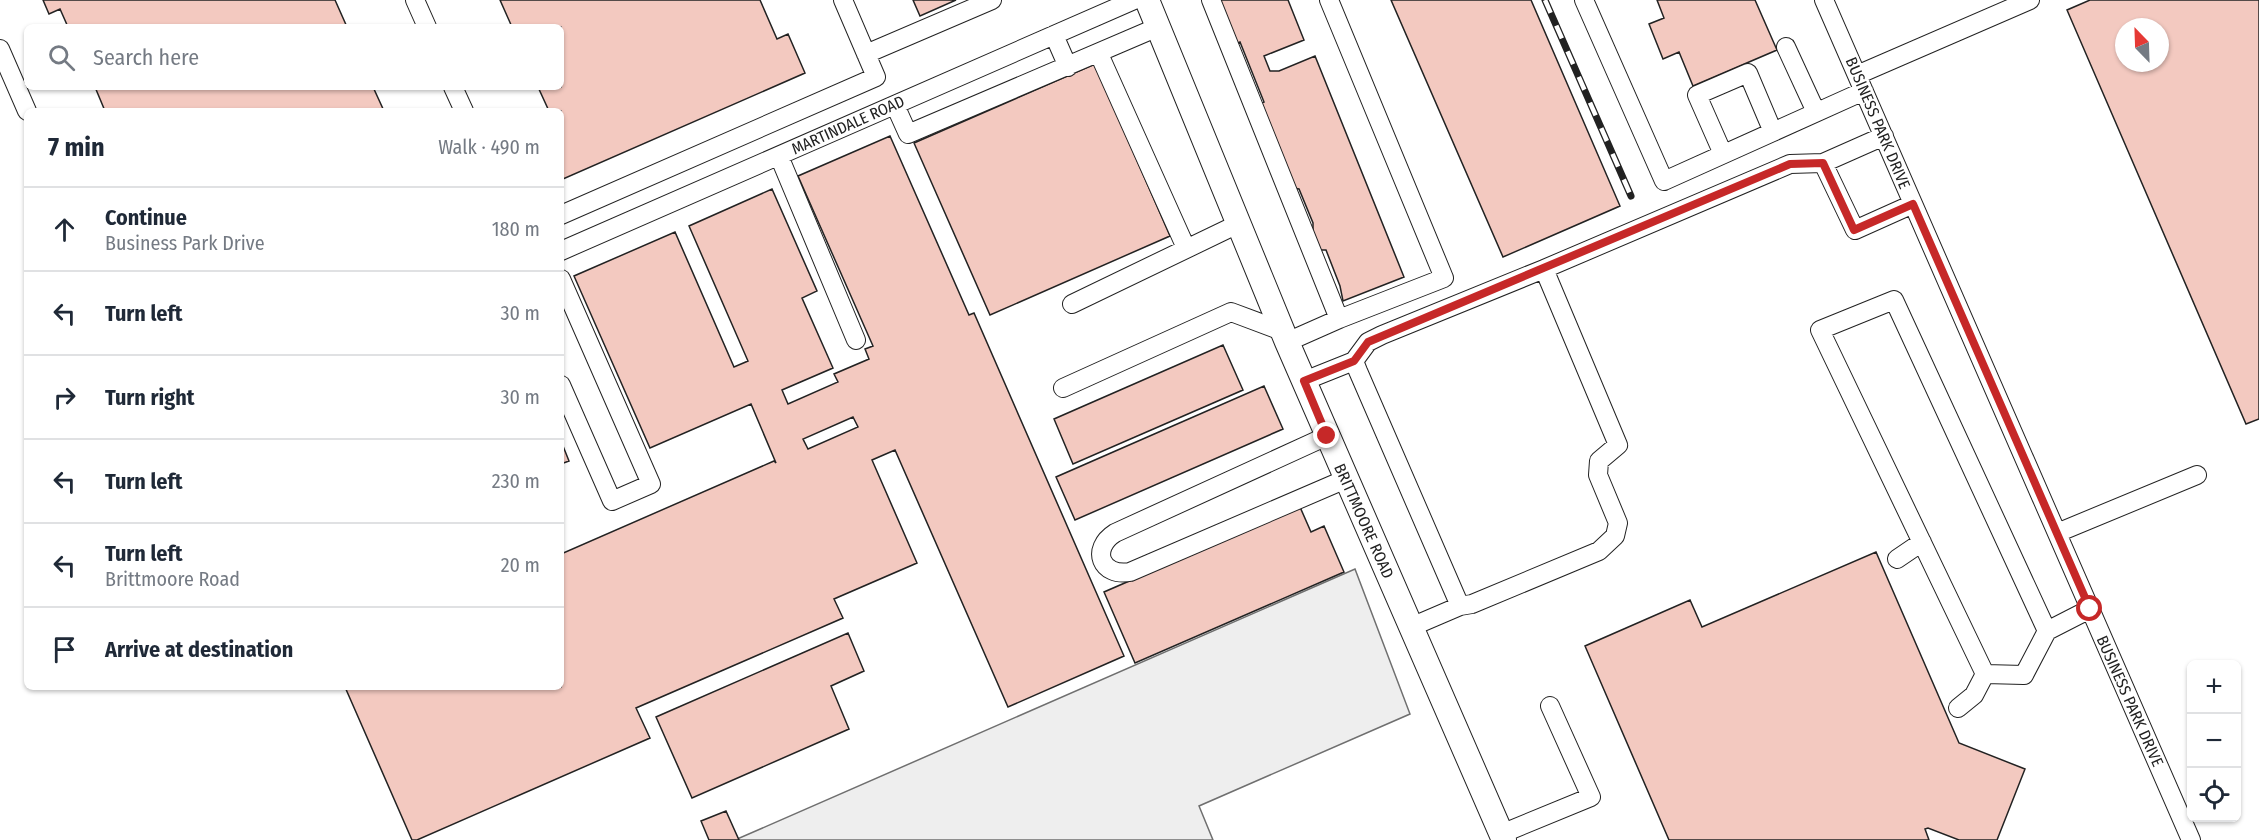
<!DOCTYPE html>
<html lang="en">
<head>
<meta charset="utf-8">
<style>
  :root { --surface:#fff; --page:#f2f2f3; --text:#1f2937; --muted:#747a83; --line:#e0e1e3 }
  body { margin:0; font-family:"Fira Sans Condensed",sans-serif; background:var(--page); color:var(--text) }
  .controls { position:absolute; right:18px; bottom:18px; display:grid; overflow:hidden; border-radius:9px; box-shadow:0 2px 4px #0004 }
  .controls button { width:54px; height:54px; display:grid; place-items:center; padding:0; border:0; border-bottom:2px solid var(--line); background:var(--surface); color:var(--text); font:30px sans-serif }
  .compass { position:absolute; left:2115px; top:18px; width:54px; height:54px; border-radius:50%; background:var(--surface); box-shadow:0 2px 4px #0004; rotate:337deg }
  .stop { position:absolute; width:18px; height:18px; margin:-14px; border:4px solid #c62828; border-radius:50%; background:#fff }
  .stop.end { background:#c62828; border-color:#fff; box-shadow:0 2px 6px #0008 }
  .list { margin:0; padding:0; list-style:none }
  h2 { display:flex; justify-content:space-between; align-items:center; height:78px; margin:0; padding:0 24px; font-size:26px }
  h2 small { font-size:20px; font-weight:400; color:var(--muted) }
  .list li { display:grid; grid-template-columns:39px 1fr auto; gap:18px; align-items:center; box-sizing:border-box; height:84px; padding:0 24px; border-top:2px solid var(--line) }
  .list b { display:block; font-size:22px; white-space:nowrap }
  .list p { margin:0; font-size:20px; white-space:nowrap; color:var(--muted) }
  .list em { font-size:20px; font-style:normal; color:var(--muted) }
  .icon { flex:none; width:33px; height:33px; fill:none; stroke:currentColor; stroke-width:2; stroke-linecap:round; stroke-linejoin:round }
  .map { position:relative; flex:none; width:2259px; height:840px; overflow:hidden }
  .search { position:absolute; background:var(--surface); box-shadow:0 2px 4px #0004; left:24px; top:24px; width:540px; height:66px; display:flex; align-items:center; gap:15px; box-sizing:border-box; padding:0 21px; border-radius:9px; color:var(--muted); font-size:22px }
  .panel { position:absolute; background:var(--surface); box-shadow:0 2px 4px #0004; left:24px; top:108px; width:540px; height:582px; border-radius:9px }
  .map>svg:first-child { display:block }
  .green { fill:#eee; stroke:#6f6f6f; stroke-width:1.5 }
  .building { fill:#f3c9c0; stroke:#222; stroke-width:1.5; fill-rule:evenodd }
  .lines { fill:none; stroke-linecap:round; stroke-linejoin:round }
  .minor-casing { stroke:#222; stroke-width:20 }
  .major-casing { stroke:#222; stroke-width:26 }
  .minor { stroke:#fff; stroke-width:18 }
  .major { stroke:#fff; stroke-width:24 }
  .rail-casing { stroke:#222; stroke-width:7 }
  .rail { stroke:#fff; stroke-width:4.5; stroke-dasharray:14; stroke-linecap:butt }
  .route { stroke:#c62828; stroke-width:8 }
  .labels { text-anchor:middle; dominant-baseline:central; stroke-width:4.5; stroke-linejoin:round; paint-order:stroke }
  .street-label { font-size:16px; fill:#222; stroke:#fff }
</style>
</head>
<body>
<div class="map">
<svg width="2259" height="840" viewBox="0 0 2259 840">
  <rect width="100%" height="100%" fill="#fff"/>
  <path class="green" d="M1355,569l55,145 -211,92 14,34h-478z"/>
  <path class="building" d="M43,0h292l12,27h-279l-8,-18 -11,5z
    M500,0h260l17,39 11,-5 17,39 -242,106 -2,-5v-63h-12l-11,-24h23v-60h-49z
    M913,0h43l-36,16z
    M1214,0h74l16,40 -40,16 6,15h9l36,-15 89,221 -61,24 -3,-15 -14,-36h-6l-7,-18v-9l-14,-34 -6,-1 -32,-85 3,-1 -24,-60 -7,3z
    M1391,0h140l89,206 -117,51z
    M1657,0h98l22,50 -84,36 -14,-34 -16,7 -14,-35 15,-6z
    M2090,0h169v419l-13,5 -179,-414zM2124,27h36v36h-36z
    M1095,64l75,172 -180,79 -76,-172z
    M95,87h278l11,24h-279z
    M890,136l79,179 5,-2 150,343 -116,51 -113,-257 -23,10 45,103 -83,36 9,19 -207,90 14,30 -233,102h-5l-67,-153h216v-133l213,-93 2,2 -25,-59 -101,44 -76,-172 101,-44 59,135 14,-6 -59,-135 83,-37 45,102 -15,7 31,70 -51,22 6,14 50,-22 -4,-8 35,-15 -4,-10 8,-3 -75,-170zM853,417l5,10 -50,22 -5,-10z
    M1223,345l20,45 -170,74 -19,-45z
    M1264,386l19,43 -208,91 -19,-43z
    M561,441l8,20 -8,3z
    M1300,507l11,25 13,-6 20,46 -209,91 -31,-71z
    M1876,552l83,191 66,26 -28,71h-38l-31,-12 -3,1 4,11h-260l-84,-194 105,-46 12,27z
    M848,633l16,38 -33,15 18,43 -157,69 -36,-81z
    M726,811l13,29h-30l-8,-19z"/>
  <g class="lines">
    <defs>
      <path id="minor" d="M415,0l12,27
        M1211,0l128,319 105,-41 -115,-278
        M1584,0l80,181 200,-90
        M1824,0l367,840
        M1054,35l14,32
        M1786,47l30,65
        M0,49l27,62
        M866,54l126,-54
        M1099,54l87,194
        M1857,75l173,-75
        M453,87l11,24
        M895,105l13,29 250,-107
        M1723,154l-26,-59 51,-22 25,59
        M779,156l77,184
        M1823,163l32,67 58,-26
        M561,215l315,-138 -33,-77
        M561,251l573,-251
        M1544,269l246,-105 33,-1 61,-27
        M561,279l90,205 -39,17 -51,-116
        M1072,304l166,-80
        M1287,342l52,-23
        M1354,361l14,-19 14,-7 162,-66 74,176 -19,16 -1,14 20,48 -3,13 -16,15 -127,53 -12,2
        M1304,381l50,-20 4,10 102,235 -49,21
        M1063,388l168,-76 51,19
        M1327,436l-212,97c-25,16 -14,44 15,39l216,-93
        M2057,533l140,-58
        M1897,559l25,-17
        M1985,674l39,1 23,-44 43,-22
        M1958,708l16,-13 11,-21 -165,-344 74,-30 153,331
        M1501,834l90,-37 -41,-91"/>
      <path id="major" d="M1147,0l140,342 217,498"/>
    </defs>
    <use href="#minor" class="minor-casing"/>
    <use href="#major" class="major-casing"/>
    <use href="#minor" class="minor"/>
    <use href="#major" class="major"/>
    <defs>
      <path id="rail" d="M1545,0l86,196"/>
    </defs>
    <use href="#rail" class="rail-casing"/>
    <use href="#rail" class="rail"/>
  </g>
  <g class="lines">
    <path class="route" d="M1327,436l-23,-55 50,-20 14,-19 422,-178 33,-1 31,67 59,-26 177,405"/>
  </g>
  <g class="labels">
    <g class="street-label">
      <text transform="translate(1878 123) rotate(67)">BUSINESS PARK DRIVE</text>
      <text transform="translate(848 125) rotate(-24)">MARTINDALE ROAD</text>
      <text transform="translate(1364 521) rotate(66)">BRITTMOORE ROAD</text>
      <text transform="translate(2130 701) rotate(66)">BUSINESS PARK DRIVE</text>
    </g>
  </g>
</svg>
<div class="controls">
<button>+</button>
<button>−</button>
<button><svg class="icon" aria-label="locate" viewBox="0 0 24 24"><circle cx="12" cy="12" r="6"/><path d="M12 2v4M12 18v4M2 12h4M18 12h4"/></svg></button>
</div>
<svg class="compass" viewBox="-18 -18 36 36"><path d="M0-13l5 13h-10z" fill="#e53935"/><path d="M0 13l5-13h-10z" fill="#747a83"/></svg>
<div class="stop" style="left:2090px;top:609px"></div>
<div class="stop end" style="left:1327px;top:436px"></div>
<div class="search"><svg class="icon" aria-label="search" viewBox="0 0 24 24"><circle cx="10" cy="10" r="6"/><path d="M15 15l6 6"/></svg>Search here</div>
<section class="panel">
<h2>7 min<small>Walk · 490 m</small></h2>
<ul class="list">
<li><svg class="icon" aria-label="ahead" viewBox="0 0 24 24"><path d="M12 20V5M6 11l6-6 6 6"/></svg><div><b>Continue</b><p>Business Park Drive</p></div><em>180 m</em></li>
<li><svg class="icon" aria-label="left" viewBox="0 0 24 24"><path d="M17 20v-9H6M10 6l-5 5 5 5"/></svg><div><b>Turn left</b></div><em>30 m</em></li>
<li><svg class="icon" aria-label="right" viewBox="0 0 24 24"><path d="M7 20v-9h11M14 6l5 5-5 5"/></svg><div><b>Turn right</b></div><em>30 m</em></li>
<li><svg class="icon" aria-label="left" viewBox="0 0 24 24"><path d="M17 20v-9H6M10 6l-5 5 5 5"/></svg><div><b>Turn left</b></div><em>230 m</em></li>
<li><svg class="icon" aria-label="left" viewBox="0 0 24 24"><path d="M17 20v-9H6M10 6l-5 5 5 5"/></svg><div><b>Turn left</b><p>Brittmoore Road</p></div><em>20 m</em></li>
<li><svg class="icon" aria-label="arrive" viewBox="0 0 24 24"><path d="M6 21V4h12l-3 4 3 4H6"/></svg><div><b>Arrive at destination</b></div></li>
</ul>
</section>
</div>
</body>
</html>
